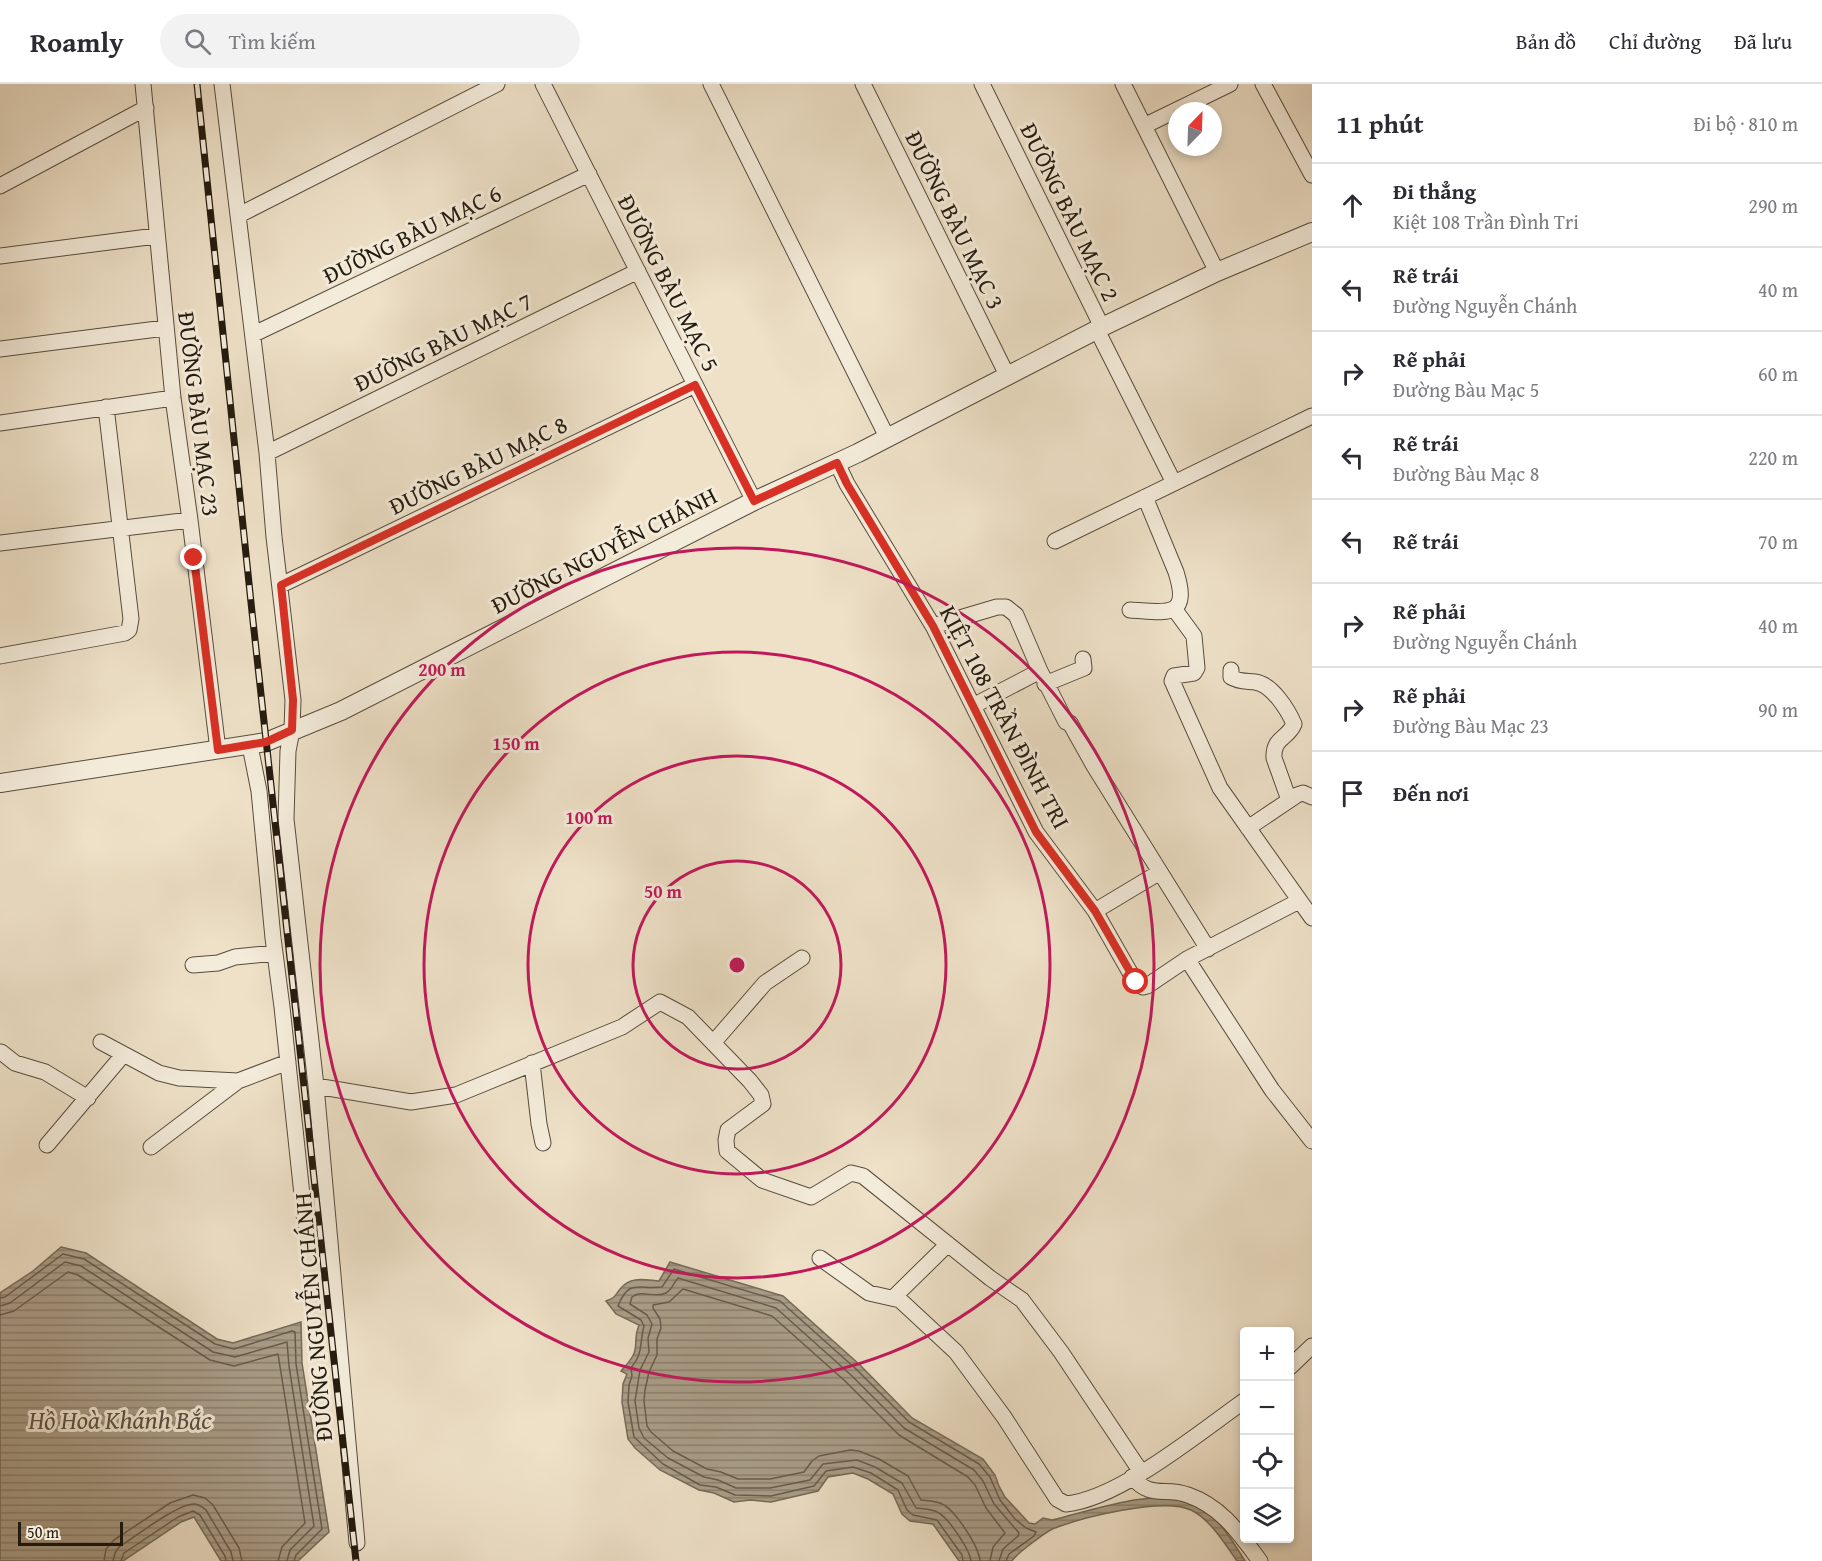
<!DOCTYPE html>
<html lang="vi">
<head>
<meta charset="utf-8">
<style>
  :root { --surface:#fff; --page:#f2f2f3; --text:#2b2b33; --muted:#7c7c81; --line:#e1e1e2 }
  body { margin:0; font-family:"Gentium Book Plus",serif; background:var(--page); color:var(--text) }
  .controls { position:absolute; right:18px; bottom:18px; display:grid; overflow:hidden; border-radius:6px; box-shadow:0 3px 9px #0003 }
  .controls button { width:54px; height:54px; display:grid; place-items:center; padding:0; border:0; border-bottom:2px solid var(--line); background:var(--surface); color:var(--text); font:30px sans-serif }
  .compass { position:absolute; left:1168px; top:18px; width:54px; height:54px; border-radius:50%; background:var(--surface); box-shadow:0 3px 9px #0003; rotate:23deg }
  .scale { position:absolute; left:18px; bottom:15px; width:105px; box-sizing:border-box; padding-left:6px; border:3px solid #251b0f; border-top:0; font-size:16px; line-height:21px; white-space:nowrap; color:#251b0f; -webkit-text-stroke:4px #f4ecdb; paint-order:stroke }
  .stop { position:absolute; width:18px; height:18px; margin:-14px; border:4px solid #d93025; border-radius:50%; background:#fff }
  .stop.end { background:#d93025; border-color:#fff; box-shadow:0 2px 6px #0008 }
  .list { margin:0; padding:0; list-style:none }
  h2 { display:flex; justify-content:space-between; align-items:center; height:78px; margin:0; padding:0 24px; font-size:26px }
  h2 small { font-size:20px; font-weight:400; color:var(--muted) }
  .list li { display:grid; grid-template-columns:39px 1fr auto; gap:18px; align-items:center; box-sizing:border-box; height:84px; padding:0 24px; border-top:2px solid var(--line) }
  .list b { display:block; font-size:22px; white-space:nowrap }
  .list p { margin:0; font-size:20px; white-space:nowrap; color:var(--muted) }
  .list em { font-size:20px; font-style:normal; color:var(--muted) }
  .icon { flex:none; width:33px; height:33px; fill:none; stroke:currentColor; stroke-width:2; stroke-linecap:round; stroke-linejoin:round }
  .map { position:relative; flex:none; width:1312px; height:1477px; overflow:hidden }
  header { display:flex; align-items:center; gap:36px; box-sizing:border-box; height:84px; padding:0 30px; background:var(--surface); border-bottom:2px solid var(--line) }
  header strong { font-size:28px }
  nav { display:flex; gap:33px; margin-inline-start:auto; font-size:21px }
  .search { width:420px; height:54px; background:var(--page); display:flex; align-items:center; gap:15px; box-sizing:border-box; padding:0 21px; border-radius:33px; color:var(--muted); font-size:22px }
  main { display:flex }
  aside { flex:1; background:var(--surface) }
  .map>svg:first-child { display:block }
  .water { fill:url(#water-rules); stroke:#756a58; stroke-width:1.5 }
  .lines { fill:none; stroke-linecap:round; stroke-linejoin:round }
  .shore { stroke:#685c4c; stroke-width:1.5 }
  .minor-casing { stroke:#574c3d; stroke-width:17 }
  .tertiary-casing { stroke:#574c3d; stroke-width:20 }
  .minor { stroke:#f4ecdb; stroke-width:15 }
  .tertiary { stroke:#f4ecdb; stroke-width:18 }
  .rail-casing { stroke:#251b0f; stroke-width:7 }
  .rail { stroke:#f4ecdb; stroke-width:4.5; stroke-dasharray:14; stroke-linecap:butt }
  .route { stroke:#d93025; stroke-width:8 }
  .ring { fill:none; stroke:#c2185b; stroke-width:3 }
  .labels { text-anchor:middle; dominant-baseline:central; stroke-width:6; stroke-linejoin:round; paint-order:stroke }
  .street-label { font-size:24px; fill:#251b0f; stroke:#f4ecdb }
  .water-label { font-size:26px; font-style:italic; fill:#5a4f40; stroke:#f4ecdb }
  .centre { fill:#c2185b; stroke:#f4ecdb; stroke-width:3 }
  .ring-label { font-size:18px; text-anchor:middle; font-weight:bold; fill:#c2185b; stroke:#f4ecdb; stroke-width:6; stroke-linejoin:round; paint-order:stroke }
</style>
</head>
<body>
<header>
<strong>Roamly</strong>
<div class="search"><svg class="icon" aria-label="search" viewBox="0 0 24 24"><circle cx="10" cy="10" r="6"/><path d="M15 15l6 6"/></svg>Tìm kiếm</div>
<nav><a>Bản đồ</a><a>Chỉ đường</a><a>Đã lưu</a></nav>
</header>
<main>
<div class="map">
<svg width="1312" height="1477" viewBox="0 0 1312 1477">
  <defs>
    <pattern id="water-rules" width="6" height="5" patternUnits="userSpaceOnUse" patternTransform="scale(1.5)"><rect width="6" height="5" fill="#aa9e89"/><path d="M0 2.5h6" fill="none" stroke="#8a806e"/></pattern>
  </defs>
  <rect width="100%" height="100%" fill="#eee1c8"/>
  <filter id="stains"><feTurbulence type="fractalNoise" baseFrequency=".00333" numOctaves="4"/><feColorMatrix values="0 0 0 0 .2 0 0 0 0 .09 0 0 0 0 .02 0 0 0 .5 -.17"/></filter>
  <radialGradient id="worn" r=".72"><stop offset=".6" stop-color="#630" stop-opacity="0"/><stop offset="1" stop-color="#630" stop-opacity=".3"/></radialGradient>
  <path class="water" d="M61,1163l25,6 131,86 16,4 68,-21 1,41 27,169 -31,29h-77l-27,-44 -13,5 -58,39h-123v-268l33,-22z
    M670,1178l113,34 77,69 52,53 71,41 12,16 4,11 6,11 24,26 6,1 8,-6 9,2c39,-9 103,-33 141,-17 24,11 39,37 52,58h-8c-12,-17 -27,-42 -46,-51 -28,-13 -107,7 -136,18 -7,2 -40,27 -43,33h-53l-26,-37 -23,-3 -8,-7 -9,-20 -25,-15 -15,-6 -25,4 -10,14 -47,11 -21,-2 -16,2 -20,-9 -15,-3 -39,-20 -25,-22 -7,-9 -6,-37 1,-18 4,-10 -6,-3c5,-6 13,-13 14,-21 2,-10 -1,-13 4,-25l-23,-11 -10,-13c11,-4 8,-5 15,-13 10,-12 24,-8 38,-7z"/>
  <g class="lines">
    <path class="shore" d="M0,1214l5,-1 58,-43 21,5 131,85 19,5 58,-18 3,1 1,32 26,165 -26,26 -2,6
      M0,1222l10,-3 55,-41 16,4 132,86 22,5 52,-15 2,24 25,160 -24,24 -3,11
      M0,1231l14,-4 54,-39 10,3 132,85 24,6 44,-12 27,169 -23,24 -4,14
      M104,1477l2,-12 8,-9 56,-37 23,-8 12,3 8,7 26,43 3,13
      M113,1477l2,-8 4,-6c16,-10 58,-43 75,-43 5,0 8,3 12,6l25,42 2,9
      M121,1477l3,-8 54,-36 15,-6 7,4 25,41 1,5
      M963,1477l-1,-6 -25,-35 -24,-5 -6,-5 -9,-20 -27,-17 -18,-6 -27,4 -12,15 -43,10 -36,-1 -19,-8 -16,-2 -37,-21 -29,-27 -6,-35 1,-17 3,-9 -1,-8c13,-16 8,-24 13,-42l-3,-6 -23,-14c11,-28 21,-16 44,-19l12,-18 106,32 76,68 53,53 70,42 11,13 10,23 15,19 11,9 10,4 -2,4 -25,18 -3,7
      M971,1477c-1,-11 -22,-42 -32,-48 -6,-4 -16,-4 -23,-5l-14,-25 -27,-16 -18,-7 -34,4 -13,16 -40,8h-34l-18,-8 -14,-3 -36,-19 -24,-20 -5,-10 -4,-27 5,-31 9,-18 -1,-14 4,-14 -5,-9 -17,-11 2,-7c10,-8 23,2 34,-4 6,-3 8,-11 12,-15l98,30 75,67 53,53 70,42 9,11 11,23 25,29 -1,3 -15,13 -4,12
      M980,1477c-1,-14 -23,-48 -36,-56 -6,-4 -15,-4 -23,-5l-13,-24 -29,-17 -20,-8 -9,-1 -31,6 -7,5 -8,11 -34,7h-32l-17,-7 -14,-3 -34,-18 -22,-19 -4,-6 -3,-25 1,-11 4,-18 8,-17v-16l4,-11 -1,-9 -7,-11v-3l16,-3 14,-13 89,27 73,65 54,54 69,42 7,8 11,23 19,25 -12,14 -3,14"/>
    <defs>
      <path id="minor" d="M143,0l30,314 17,122 28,230
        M222,0l45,369 7,84 19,163 -1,30 -4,21 -2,68 30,267 41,457
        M543,0l211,417
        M711,0l176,353
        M863,0l144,291
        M982,0l120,243
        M1123,0l94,188
        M1263,0l49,91
        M1144,42l86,-42
        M0,102l146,-78
        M239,131l258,-131
        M0,172l156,-20
        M1097,246l77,153
        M254,250l335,-160
        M0,265l165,-21
        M0,339l173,-25
        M267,369l371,-182
        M837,379l10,21 86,142 103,206 59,79 41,72 7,4 4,-1 40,-27 112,-58
        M1055,457l257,-125
        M0,459l190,-23
        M281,501l414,-200
        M1130,526c35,2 61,10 46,-38l-31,-75
        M1175,526l19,26 3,32 -3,5 -20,3 -2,5 48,107 92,130
        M933,542l64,-19h9l10,8 24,56
        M0,572l125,-23 4,-3 2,-11 -25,-212
        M1231,586v7c8,5 15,4 24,5 17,2 33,28 39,42 -6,15 -21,13 -20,34l15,42
        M1045,600l39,-16 -1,-9
        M973,622l67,-35 26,51 4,1 24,43 114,183
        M250,662l9,45 14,147 9,69 23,216
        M1248,744l49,-33 6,-2 9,4
        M1095,827l65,-39
        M1187,875l85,131 40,51
        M193,881l25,-2 17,-6 40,-4
        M101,958l58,31 20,5 59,3
        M713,959l52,-60 37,-25
        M1,968l14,11 30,9 43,26
        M532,979l7,61 4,19
        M316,1002l95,16 45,-7 166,-68 38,-25 28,15 62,64 11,14 2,9 -35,26 -2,10 1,11 35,29 49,17 40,-24 12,3 127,102 32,22 39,52 80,120
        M47,1061l76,-90
        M151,1063l87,-66 50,-19
        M820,1174l49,35 31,7 56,52 48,65 53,82 9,5c53,-5 134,-72 178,-103
        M893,1214l55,-54
        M1290,1283l22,-21
        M1132,1393c20,23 32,9 56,18 34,12 51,38 72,66"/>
      <path id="tertiary" d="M0,699l266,-41 75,-31 413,-210 104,-48 244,-126 115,-55 95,-40"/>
    </defs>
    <use href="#minor" class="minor-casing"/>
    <use href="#tertiary" class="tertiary-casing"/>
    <use href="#minor" class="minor"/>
    <use href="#tertiary" class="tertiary"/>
    <defs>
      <path id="rail" d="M197,0l55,528 104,949"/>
    </defs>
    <use href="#rail" class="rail-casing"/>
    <use href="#rail" class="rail"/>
  </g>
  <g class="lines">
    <path class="route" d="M194,474l24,192 48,-8 26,-12 1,-30 -12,-115 414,-200 59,116 83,-38 10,21 86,142 103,206 59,79 41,71"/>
  </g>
  <g class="ring">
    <circle cx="737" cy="881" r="104"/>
    <circle cx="737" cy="881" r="209"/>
    <circle cx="737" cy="881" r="313"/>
    <circle cx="737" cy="881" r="417"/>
  </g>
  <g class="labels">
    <g class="street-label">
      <text transform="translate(1070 128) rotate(64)">ĐƯỜNG BÀU MẠC 2</text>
      <text transform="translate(955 136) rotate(64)">ĐƯỜNG BÀU MẠC 3</text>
      <text transform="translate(412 150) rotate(-26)">ĐƯỜNG BÀU MẠC 6</text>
      <text transform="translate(669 199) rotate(63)">ĐƯỜNG BÀU MẠC 5</text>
      <text transform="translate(443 258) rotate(-26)">ĐƯỜNG BÀU MẠC 7</text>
      <text transform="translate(199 330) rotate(83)">ĐƯỜNG BÀU MẠC 23</text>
      <text transform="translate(478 381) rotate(-26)">ĐƯỜNG BÀU MẠC 8</text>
      <text transform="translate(604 466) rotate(-27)">ĐƯỜNG NGUYỄN CHÁNH</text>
      <text transform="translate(1005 633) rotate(62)">KIỆT 108 TRẦN ĐÌNH TRI</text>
      <text transform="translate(313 1233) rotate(-95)">ĐƯỜNG NGUYỄN CHÁNH</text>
    </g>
    <g class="water-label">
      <text x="120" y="1335">Hồ Hoà Khánh Bắc</text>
    </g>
  </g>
  <circle cx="737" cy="881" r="9" class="centre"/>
  <g class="ring-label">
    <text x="442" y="592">200 m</text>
    <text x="516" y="666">150 m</text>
    <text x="589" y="740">100 m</text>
    <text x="663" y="814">50 m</text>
  </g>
  <rect width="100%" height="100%" filter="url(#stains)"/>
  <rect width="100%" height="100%" fill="url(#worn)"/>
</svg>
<div class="controls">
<button>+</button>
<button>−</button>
<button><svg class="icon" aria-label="locate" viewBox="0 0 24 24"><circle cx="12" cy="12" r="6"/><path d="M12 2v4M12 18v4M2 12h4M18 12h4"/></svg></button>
<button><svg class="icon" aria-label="layers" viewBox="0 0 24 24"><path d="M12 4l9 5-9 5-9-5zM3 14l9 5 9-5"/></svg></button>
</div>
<svg class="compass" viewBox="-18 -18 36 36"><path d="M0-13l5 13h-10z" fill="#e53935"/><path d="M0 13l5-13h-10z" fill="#7c7c81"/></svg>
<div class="scale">50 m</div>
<div class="stop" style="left:1136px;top:898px"></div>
<div class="stop end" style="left:194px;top:474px"></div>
</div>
<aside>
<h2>11 phút<small>Đi bộ · 810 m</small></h2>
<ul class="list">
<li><svg class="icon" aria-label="ahead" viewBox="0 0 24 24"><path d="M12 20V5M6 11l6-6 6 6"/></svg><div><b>Đi thẳng</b><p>Kiệt 108 Trần Đình Tri</p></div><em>290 m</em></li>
<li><svg class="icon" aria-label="left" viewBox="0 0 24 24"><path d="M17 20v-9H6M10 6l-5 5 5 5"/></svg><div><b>Rẽ trái</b><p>Đường Nguyễn Chánh</p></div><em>40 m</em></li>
<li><svg class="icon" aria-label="right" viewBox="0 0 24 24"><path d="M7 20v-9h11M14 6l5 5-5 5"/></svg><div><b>Rẽ phải</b><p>Đường Bàu Mạc 5</p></div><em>60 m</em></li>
<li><svg class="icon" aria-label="left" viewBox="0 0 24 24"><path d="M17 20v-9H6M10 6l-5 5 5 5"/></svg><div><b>Rẽ trái</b><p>Đường Bàu Mạc 8</p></div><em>220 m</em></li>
<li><svg class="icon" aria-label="left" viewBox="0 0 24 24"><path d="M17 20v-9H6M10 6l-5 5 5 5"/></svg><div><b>Rẽ trái</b></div><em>70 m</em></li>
<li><svg class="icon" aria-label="right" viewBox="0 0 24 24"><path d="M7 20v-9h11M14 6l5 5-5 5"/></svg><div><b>Rẽ phải</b><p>Đường Nguyễn Chánh</p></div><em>40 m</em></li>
<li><svg class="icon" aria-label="right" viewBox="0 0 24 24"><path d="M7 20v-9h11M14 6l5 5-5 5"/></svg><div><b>Rẽ phải</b><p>Đường Bàu Mạc 23</p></div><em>90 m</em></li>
<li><svg class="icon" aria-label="arrive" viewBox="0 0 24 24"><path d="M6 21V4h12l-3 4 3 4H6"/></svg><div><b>Đến nơi</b></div></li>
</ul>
</aside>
</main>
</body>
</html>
